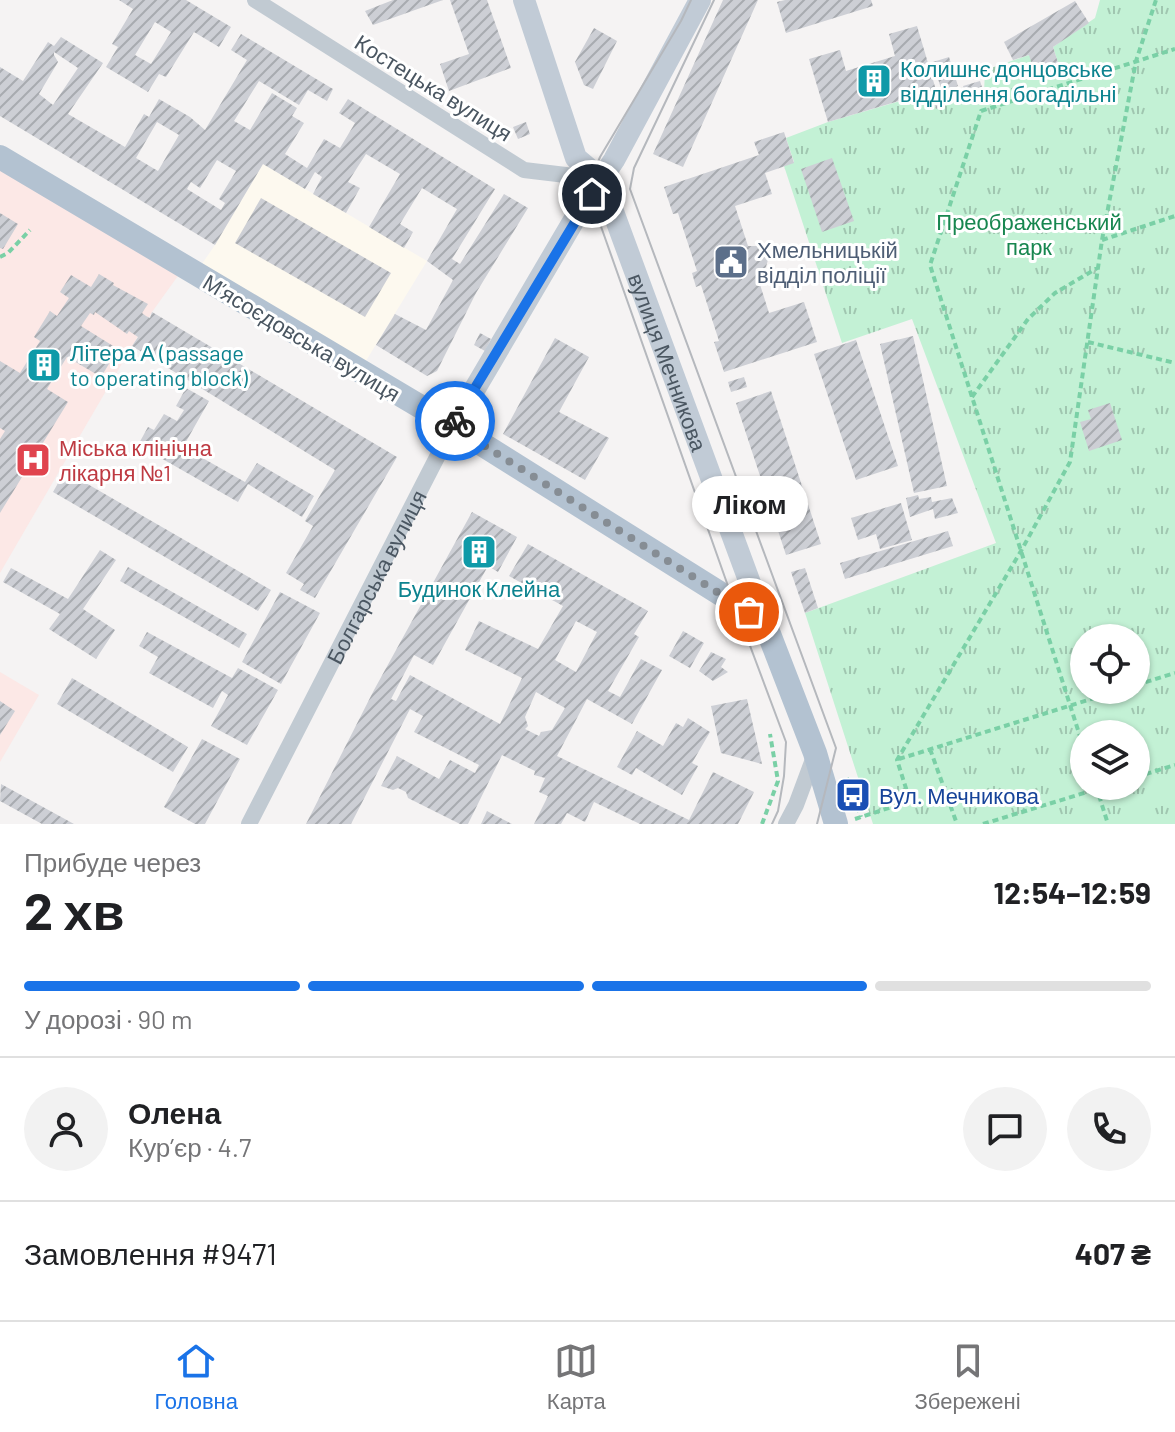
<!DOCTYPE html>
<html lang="uk">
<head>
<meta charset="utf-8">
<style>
  :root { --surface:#fff; --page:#f2f2f2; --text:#202124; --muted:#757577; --line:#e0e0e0; --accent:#1a73e8 }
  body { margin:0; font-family:Barlow,sans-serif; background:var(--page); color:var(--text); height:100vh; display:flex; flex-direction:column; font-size:30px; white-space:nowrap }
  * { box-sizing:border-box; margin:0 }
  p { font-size:26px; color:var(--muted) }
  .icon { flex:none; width:44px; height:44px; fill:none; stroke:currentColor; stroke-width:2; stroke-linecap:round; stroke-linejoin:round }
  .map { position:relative; height:824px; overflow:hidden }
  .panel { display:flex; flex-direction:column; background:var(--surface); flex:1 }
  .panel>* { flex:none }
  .fabs { position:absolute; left:1070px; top:624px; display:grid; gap:16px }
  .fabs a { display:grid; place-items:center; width:80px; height:80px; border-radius:50%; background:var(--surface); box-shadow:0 2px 6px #0004; font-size:40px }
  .pin { position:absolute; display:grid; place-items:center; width:68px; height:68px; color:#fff; margin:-34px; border:4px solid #fff; border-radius:50%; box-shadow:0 2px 8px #0007 }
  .courier { position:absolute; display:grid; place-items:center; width:80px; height:80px; margin:-40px; border:6px solid #1a73e8; border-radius:50%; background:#fff; color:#222; box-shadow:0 2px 10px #0007 }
  .bubble { position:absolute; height:56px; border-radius:28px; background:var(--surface); box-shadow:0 2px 6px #0004; font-size:26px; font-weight:700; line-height:56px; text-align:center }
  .head em { font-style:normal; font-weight:700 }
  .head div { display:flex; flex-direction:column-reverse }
  .head { display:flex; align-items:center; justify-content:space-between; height:136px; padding:0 24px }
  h1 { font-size:52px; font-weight:700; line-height:60px }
  .bar { display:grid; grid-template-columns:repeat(4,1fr); gap:12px 8px; align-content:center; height:96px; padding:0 24px }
  .bar i { height:10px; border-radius:6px; background:var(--line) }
  .bar .current { background:var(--accent) }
  .bar p { grid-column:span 4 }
  .line { display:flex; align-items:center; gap:20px; padding:0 24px; border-top:2px solid var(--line) }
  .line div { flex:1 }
  .round { display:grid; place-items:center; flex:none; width:84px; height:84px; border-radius:42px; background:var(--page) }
  .menu { display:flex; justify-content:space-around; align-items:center; height:112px; border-top:2px solid var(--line); background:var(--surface); font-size:22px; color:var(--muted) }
  .menu a { display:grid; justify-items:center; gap:4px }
  .menu .current { color:var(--accent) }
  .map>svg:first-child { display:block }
</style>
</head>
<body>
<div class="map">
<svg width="1175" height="824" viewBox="0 0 1175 824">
  <defs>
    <pattern id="grass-tufts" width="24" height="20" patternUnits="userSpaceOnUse" patternTransform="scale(2)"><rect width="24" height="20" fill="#c3f1d5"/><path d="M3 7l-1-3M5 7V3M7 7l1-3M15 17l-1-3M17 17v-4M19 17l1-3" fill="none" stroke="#a0c6b0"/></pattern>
    <pattern id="building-hatch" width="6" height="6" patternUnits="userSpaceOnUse" patternTransform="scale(2)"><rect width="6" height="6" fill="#cdcfd5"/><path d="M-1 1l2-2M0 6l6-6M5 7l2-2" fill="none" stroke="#a8abb0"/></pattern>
  </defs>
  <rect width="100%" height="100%" fill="#f5f3f3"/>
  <path fill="#fdf9ef" d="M263,164L427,261L361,369L197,271L215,245Z"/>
  <path fill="#fce8e6" d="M0,162L180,273L152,312L0,573Z
    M0,672L39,695L0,762Z"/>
  <path fill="url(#grass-tufts)" fill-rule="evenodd" d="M1100,0H1175V824H873L805,613L996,543L912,319L842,343L784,166L794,162L786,138L828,122L931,92L936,108L984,93L985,70L1029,55L1061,72L1053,47L1095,18ZM1084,638H1136V690H1084ZM1084,734H1136V786H1084Z"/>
  <path fill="url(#building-hatch)" fill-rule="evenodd" d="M119,0H186L231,27L219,47L194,32L166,77L159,74L148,92L106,67L118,47L112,44L133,9ZM155,22L171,32L151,64L135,55Z
    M393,0H443L373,25L365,11Z
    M450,0H487L511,68L449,91L440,64L469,54Z
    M723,0H758L683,167L653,154Z
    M785,0H871L873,6L786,33L777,2Z
    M1075,1L1089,23L1053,47L1061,72L1037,80L1029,55L1013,60L1004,42Z
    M917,26L936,90L828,122L809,59L840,50L846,71L895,56L889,34Z
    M594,28L617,41L593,89L584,85L575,62Z
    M241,34L333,89L327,101L308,90L299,105L259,81L234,121L250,130L272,93L297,108L292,116L304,123L285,154L307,168L324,139L340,148L355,123L339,113L348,99L495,189L452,259L460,264L504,194L528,208L476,293L437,371L427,376L376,345L395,314L426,330L453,280L427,261L457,209L422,188L400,224L413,232L404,248L369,227L400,174L366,154L348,182L360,188L346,213L313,194L322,177L315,172L305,189L263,164L215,245L0,116V67L23,81L48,42L54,46L61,37L103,63L68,114L125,147L144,114L149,117L159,99L190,117L205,130L247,60L231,50ZM54,52L78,68L53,105L39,94L58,62L54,55ZM157,122L179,135L158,171L136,158ZM217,160L236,171L219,199L225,203L221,210L187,189L191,182L200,188Z
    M949,57L958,86L942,92L933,62Z
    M980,81L984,93L967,99L963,86Z
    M949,94L952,103L936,109L933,100Z
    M526,122L530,134L518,139L513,127Z
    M784,132L794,163L765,173L772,194L735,206L748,246H760L764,248L769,256L766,267L757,275L769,313L804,302L817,342L724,372L714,342L719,341L701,285L696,287L692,273L697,271L678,213L673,214L664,187L759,155L754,142Z
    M832,158L854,221L822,232L801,169Z
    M261,198L391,273L365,317L235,243Z
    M0,213L18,224L3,249L0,248Z
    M99,274L114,283L113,285L148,304L142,313L146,316L150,318L152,312L397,457L315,598L300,590L304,584L286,573L313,526L305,521L335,470L132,346L138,337L129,331L127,334L95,312L94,315L90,313L81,326L118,349L101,377L67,357L47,389L68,402L0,513V439L5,431L0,428V361L20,373L40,341L34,337L50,311L57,316L69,298L60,292L71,275L91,287Z
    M480,333L491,339L485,351L474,345Z
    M913,336L947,486L914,493L880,344Z
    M555,338L589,357L559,412L609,438L585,480L503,434Z
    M856,340L898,466L856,480L814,354Z
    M744,377L747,387L731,392L728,382Z
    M186,388L209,401L183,447L245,482L257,463L314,496L302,517L248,484L238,502L138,445L148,427L154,430L164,414L177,421L184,410L176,406Z
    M771,391L821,544L786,555L736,403Z
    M1110,403L1122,440L1089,451L1080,422L1091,419L1088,410Z
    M65,471L271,590L258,611L53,492Z
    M918,495L919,499L931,497L932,502L952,498L958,513L935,519L933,509L910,517L906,498Z
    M901,503L912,540L880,549L876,534L858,540L851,518Z
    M472,512L517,537L498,572L488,566L433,665L414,655L391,699L396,701L410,675L500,724L522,678L465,650L479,621L538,649L563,606L509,576L528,544L648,611L634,634L639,637L608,691L620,697L641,659L662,670L632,724L587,699L557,756L689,820L713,772L754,792L738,824H640L594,802L585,822L567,813L561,824H534L548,796L539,792L545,778L534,775L535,771L502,755L468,824H460L408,798L406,792L398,788L393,790L381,786L397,756L439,779L450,760L475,773L479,765L414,732L423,716L410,709L351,824H306L374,690ZM576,621L597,632L576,672L555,660ZM536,692L565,708L552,730L541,732L539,736L525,729L528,726L525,717Z
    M948,531L953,546L845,579L840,563Z
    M100,550L116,560L83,609L115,630L96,659L49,629L60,614L3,582L11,568L68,599Z
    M128,567L247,634L239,648L120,581Z
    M805,568L818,608L805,613L791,572Z
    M280,592L320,613L281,684L242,662Z
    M683,631L704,643L690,668L669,656Z
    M147,632L232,678L238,668L278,690L247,745L211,726L228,695L222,691L213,708L149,673L158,657L139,646Z
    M711,652L726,659L721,667L728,672L713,681L699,671Z
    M72,678L188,747L173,772L57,704Z
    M747,699L762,764L721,753L711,706Z
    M0,701L15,711L0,735Z
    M688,718L710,732L692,763L698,766L682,795L636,768L632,775L617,767L637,731L663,746L676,723L683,727Z
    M202,739L240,759L205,824H195L164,807Z
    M1,784L74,824H42L0,801Z
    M487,811L512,824H481Z"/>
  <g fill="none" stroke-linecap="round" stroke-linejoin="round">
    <path stroke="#7ad0a6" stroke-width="4" stroke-dasharray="6 4" stroke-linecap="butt" d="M1102,240L1175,216
      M0,257L8,253L30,230
      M1088,342L1175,363
      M972,397L1028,319L1055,293L1099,267
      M1136,685L1175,673
      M930,749L957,824
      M1084,749L930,265L981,111L1175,49
      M899,759L1120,690
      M1136,777L1175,765
      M847,778L861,817
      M1096,786L1108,824
      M855,819L910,801L897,760L1021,551L1070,462L1102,240L1136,61L1156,0
      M762,824L778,781L770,734
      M983,824L1107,786"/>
    <g stroke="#c1cad2" stroke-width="16">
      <path d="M255,0L524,170L599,179"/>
      <path id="s1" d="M249,824L453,426"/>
      <path d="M786,824L796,805L815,754"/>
    </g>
    <g stroke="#c1cbd6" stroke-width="22">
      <path id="s2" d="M524,0L576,158L601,179L764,621"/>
      <path d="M453,426L574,220L614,160L700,0"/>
    </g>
    <path stroke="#b3c2d1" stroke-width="24" d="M0,157L453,426L764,621L815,753L836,824"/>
    <path stroke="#b5b8bd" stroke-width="2" d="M691,0L681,21L600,157C590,179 591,196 598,218L734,603L786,742L784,776L778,811L772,824
      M714,0L634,168L630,189L836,748L817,824"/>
  </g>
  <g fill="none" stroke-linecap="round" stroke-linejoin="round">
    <path stroke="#868d94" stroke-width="8" stroke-dasharray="0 14.4" d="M455,421L453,426L749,612"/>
    <path stroke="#1a73e8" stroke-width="10" d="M455,421L592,194"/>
  </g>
  <defs>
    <symbol id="building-square" viewBox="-11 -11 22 22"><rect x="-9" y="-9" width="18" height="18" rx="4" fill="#0f9aa8" stroke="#fff"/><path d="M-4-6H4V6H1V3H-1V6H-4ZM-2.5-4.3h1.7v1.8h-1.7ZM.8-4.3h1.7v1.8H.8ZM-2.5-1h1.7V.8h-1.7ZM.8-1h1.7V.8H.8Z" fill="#fff"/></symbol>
    <symbol id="civic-square" viewBox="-11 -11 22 22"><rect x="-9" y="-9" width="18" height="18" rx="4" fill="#5c6f8a" stroke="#fff"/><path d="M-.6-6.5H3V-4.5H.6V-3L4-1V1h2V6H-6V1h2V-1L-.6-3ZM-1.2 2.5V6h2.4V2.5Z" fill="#fff"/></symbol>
    <symbol id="hospital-square" viewBox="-11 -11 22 22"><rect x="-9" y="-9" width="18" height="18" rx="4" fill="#e0444e" stroke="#fff"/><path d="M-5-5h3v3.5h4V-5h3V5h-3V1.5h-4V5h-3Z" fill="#fff"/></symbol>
    <symbol id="bus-square" viewBox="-11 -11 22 22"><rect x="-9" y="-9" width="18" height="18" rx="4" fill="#1a4fb4" stroke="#fff"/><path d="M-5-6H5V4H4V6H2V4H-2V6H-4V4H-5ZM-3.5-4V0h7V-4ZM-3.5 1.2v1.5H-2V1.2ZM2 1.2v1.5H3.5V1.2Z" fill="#fff"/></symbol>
  </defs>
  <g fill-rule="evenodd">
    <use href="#building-square" x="854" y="61" width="40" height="40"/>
    <use href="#civic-square" x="711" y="242" width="40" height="40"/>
    <use href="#building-square" x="24" y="345" width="40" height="40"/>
    <use href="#hospital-square" x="13" y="440" width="40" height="40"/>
    <use href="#building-square" x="459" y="532" width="40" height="40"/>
    <use href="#bus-square" x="833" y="775" width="40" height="40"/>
  </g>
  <g text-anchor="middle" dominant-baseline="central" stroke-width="6" stroke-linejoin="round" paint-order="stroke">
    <g font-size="22" fill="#0d838f" stroke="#fff" text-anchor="start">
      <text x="900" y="68">Колишнє донцовське<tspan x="900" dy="25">відділення богадільні</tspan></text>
      <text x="70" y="352">Літера А (passage<tspan x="70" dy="25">to operating block)</tspan></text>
      <text x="479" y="588" text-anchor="middle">Будинок Клейна</text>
    </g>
    <g font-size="22" fill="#4a5661" stroke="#fff">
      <text transform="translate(434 87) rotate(32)">Костецька вулиця</text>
      <text transform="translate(302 337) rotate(31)">Мʼясоєдовська вулиця</text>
      <text stroke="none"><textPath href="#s2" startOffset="394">вулиця Мечникова</textPath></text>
      <text stroke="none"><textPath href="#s1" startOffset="278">Болгарська вулиця</textPath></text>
    </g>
    <g font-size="22" fill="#17864f" stroke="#fff">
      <text x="1029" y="221">Преображенський<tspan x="1029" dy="25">парк</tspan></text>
    </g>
    <g font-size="22" fill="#4e5e75" stroke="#fff" text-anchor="start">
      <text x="757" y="249">Хмельницькій<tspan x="757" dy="25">відділ поліції</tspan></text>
    </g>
    <g font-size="22" fill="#be3a42" stroke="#fff" text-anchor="start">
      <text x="59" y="447">Міська клінічна<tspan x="59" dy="25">лікарня №1</tspan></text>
    </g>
    <g font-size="22" fill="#164399" stroke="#fff" text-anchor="start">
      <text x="879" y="795">Вул. Мечникова</text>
    </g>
  </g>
</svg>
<div class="fabs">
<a><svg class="icon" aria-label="locate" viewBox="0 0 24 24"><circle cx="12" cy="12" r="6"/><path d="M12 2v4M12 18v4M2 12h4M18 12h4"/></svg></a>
<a><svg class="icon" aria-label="layers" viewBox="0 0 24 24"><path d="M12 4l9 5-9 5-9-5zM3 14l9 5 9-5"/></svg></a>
</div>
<div class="pin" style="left:749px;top:612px;background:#ea580c"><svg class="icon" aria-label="bag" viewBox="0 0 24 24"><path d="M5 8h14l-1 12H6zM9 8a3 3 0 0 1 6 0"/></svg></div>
<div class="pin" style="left:592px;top:194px;background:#1f2937"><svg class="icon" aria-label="home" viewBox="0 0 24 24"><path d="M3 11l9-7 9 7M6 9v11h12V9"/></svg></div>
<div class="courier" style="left:455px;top:421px"><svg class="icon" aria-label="bike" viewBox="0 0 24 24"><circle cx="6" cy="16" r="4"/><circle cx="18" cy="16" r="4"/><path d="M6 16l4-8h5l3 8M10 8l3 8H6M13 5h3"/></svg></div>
<div class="bubble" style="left:692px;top:476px;width:116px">Ліком</div>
</div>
<section class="panel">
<div class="head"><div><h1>2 хв</h1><p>Прибуде через</p></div><em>12:54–12:59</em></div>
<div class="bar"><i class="current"></i><i class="current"></i><i class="current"></i><i></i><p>У дорозі · 90 m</p></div>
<div class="line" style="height:144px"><a class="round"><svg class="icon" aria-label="person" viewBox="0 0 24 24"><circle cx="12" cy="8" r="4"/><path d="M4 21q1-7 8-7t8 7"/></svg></a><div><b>Олена</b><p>Кур’єр · 4.7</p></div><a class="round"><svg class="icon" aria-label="chat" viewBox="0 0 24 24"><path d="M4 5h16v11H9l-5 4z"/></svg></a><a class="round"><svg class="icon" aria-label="phone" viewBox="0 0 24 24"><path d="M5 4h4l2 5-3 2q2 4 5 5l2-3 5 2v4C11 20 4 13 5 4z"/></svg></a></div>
<div class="line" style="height:104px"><div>Замовлення #9471</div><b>407 ₴</b></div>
</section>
<nav class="menu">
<a class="current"><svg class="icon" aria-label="home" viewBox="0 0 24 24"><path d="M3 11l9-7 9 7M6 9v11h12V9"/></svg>Головна</a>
<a><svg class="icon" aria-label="map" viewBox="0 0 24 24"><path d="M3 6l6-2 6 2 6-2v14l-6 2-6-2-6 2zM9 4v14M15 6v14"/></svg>Карта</a>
<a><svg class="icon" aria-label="saved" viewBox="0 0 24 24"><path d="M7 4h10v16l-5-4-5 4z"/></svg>Збережені</a>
</nav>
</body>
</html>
